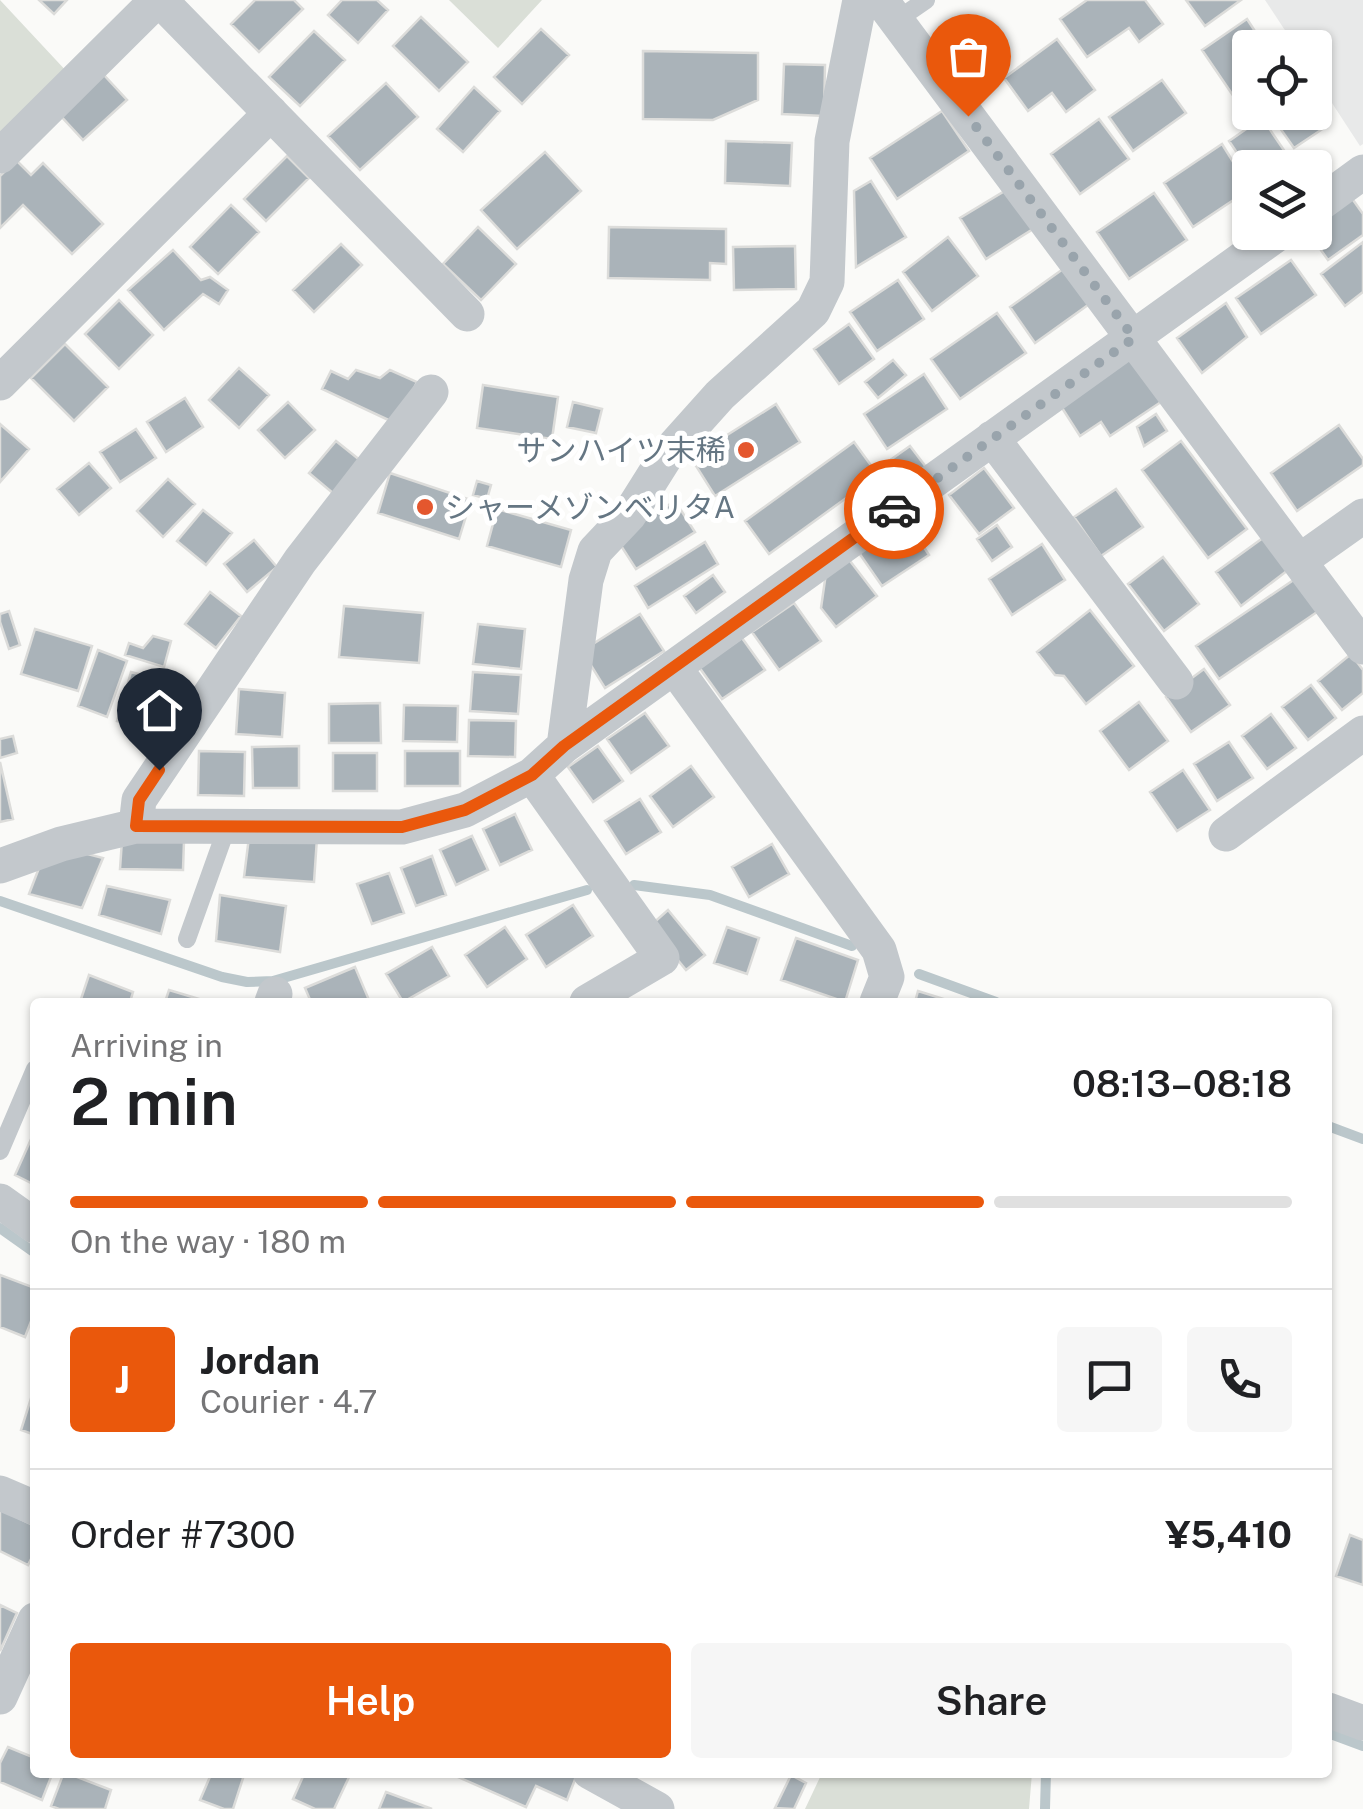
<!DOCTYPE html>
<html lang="en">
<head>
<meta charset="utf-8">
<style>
  :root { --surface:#fff; --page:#f6f6f6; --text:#202124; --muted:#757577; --line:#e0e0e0; --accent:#ea580c }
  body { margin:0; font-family:"Public Sans","Noto Sans JP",sans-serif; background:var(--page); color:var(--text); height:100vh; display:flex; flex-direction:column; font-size:38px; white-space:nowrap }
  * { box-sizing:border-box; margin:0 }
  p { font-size:32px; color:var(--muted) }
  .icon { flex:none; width:55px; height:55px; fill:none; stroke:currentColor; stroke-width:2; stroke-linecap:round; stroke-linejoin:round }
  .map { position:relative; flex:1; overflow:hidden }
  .details { position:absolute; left:30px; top:998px; width:1302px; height:780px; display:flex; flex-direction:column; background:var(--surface); border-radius:10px; box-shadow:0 2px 8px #0004 }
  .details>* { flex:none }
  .fabs { position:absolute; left:1232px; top:30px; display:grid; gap:20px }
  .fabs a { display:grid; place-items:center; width:100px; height:100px; border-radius:10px; background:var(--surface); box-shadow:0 2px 8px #0004; font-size:50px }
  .pin { position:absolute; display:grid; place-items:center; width:85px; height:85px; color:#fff; margin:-102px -42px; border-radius:50% 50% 50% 0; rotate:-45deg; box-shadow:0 0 10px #0007 }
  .pin .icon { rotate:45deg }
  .courier { position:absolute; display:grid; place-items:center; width:100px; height:100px; margin:-50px; border:8px solid #ea580c; border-radius:50%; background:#fff; color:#222; box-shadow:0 2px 12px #0007 }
  .headline em { font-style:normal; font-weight:600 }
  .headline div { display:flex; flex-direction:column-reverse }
  .headline { display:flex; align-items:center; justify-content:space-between; height:170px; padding:0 40px }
  h1 { font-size:65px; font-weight:600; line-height:75px }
  .bar { display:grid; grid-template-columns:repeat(4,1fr); gap:15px 10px; align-content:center; height:120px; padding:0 40px }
  .bar i { height:12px; border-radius:8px; background:var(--line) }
  .bar .active { background:var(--accent) }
  .bar p { grid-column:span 4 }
  .line { display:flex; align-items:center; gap:25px; padding:0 40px; border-top:2px solid var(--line) }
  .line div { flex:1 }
  .round { display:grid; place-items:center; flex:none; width:105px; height:105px; border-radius:10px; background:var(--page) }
  .button { display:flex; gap:20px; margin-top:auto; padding:20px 40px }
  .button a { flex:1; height:115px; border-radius:10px; background:var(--accent); color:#fff; font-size:40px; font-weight:600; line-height:115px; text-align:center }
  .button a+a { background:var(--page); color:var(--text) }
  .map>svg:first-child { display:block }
</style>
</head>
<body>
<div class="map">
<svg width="1363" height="1809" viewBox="0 0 1363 1809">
  <rect width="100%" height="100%" fill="#fafaf8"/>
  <path fill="#e8e9e9" d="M1265,0H1363V144L1360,146L1315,77V48L1296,47Z"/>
  <path fill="#dadfd7" d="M0,0L69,74L0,142Z
    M449,0H542L498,48Z
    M822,1773H1032L1029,1809H805Z"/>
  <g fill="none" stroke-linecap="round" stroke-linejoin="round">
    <path stroke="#bbc7cb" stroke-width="10" d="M634,885L710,895L852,946
      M0,901L222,977L247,982L273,981L587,890
      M919,974L996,1002
      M1328,1126L1363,1139
      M0,1228L35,1253
      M1328,1733L1363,1746
      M1045,1809L1046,1772"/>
  </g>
  <path fill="#aab3b9" stroke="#dcdcda" stroke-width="2.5" d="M39,0H67L54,14Z
    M255,0H294L303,9L259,52L231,24Z
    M342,0H377L388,10L358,43L328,15Z
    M1087,0H1145L1163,24L1139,42L1129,28L1087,57L1060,19Z
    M1186,0H1241L1205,26Z
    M421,17L468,62L439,91L393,46Z
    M1247,19L1266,48H1250V112H1253L1247,116L1202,50Z
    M541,29L569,55L522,104L494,77Z
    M314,31L345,60L300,106L269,77Z
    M1057,39L1095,90L1066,112L1052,93L1028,111L1004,78Z
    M643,51L758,53V100L713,120L643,119Z
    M784,64L825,65L824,116L782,114Z
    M103,74L127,100L83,140L59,114Z
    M1162,80L1186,113L1133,151L1109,117Z
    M386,83L418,117L360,170L328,136Z
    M474,87L500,111L463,152L437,129Z
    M1315,108L1327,126L1294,148L1275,121L1287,112H1315Z
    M942,111L969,151L897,199L870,158Z
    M1262,118L1290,159L1279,168H1250V172L1229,141Z
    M1099,119L1129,159L1080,194L1051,154Z
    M726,141L792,143L790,186L725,183Z
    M1222,144L1250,189L1193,227L1164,183Z
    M545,152L581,191L517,249L481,210Z
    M287,156L309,178L266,221L244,199Z
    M16,160L31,175L43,163L103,224L72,254L23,205L0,228V176Z
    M871,181L906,237L856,267L854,191Z
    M1008,189L1033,229L986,259L960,218Z
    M1154,193L1187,240L1129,279L1097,232Z
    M1351,197L1363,214V235L1328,260L1308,232H1315V222Z
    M231,205L259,232L218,274L190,247Z
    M478,227L516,264L481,300L443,264Z
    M609,227L726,229V264L710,263V280L608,278Z
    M948,237L978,276L932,311L903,272Z
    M1363,242V292L1345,306L1321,274Z
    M341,244L362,265L314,312L293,290Z
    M795,246L796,289L734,290L733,247Z
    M173,250L201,280L210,277L228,290L219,304L203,294L164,330L128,290Z
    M1291,260L1316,295L1261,334L1236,298Z
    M1070,264L1095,300L1035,343L1010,307Z
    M898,280L924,319L877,351L850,312Z
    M119,300L153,335L119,369L85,334Z
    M1226,303L1247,337L1202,373L1177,338Z
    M997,313L1026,353L960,399L931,359Z
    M849,324L874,359L839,384L814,349Z
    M65,344L108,387L74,421L31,378Z
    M1131,351L1164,400L1110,436L1101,422L1080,436L1057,400Z
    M893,360L906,375L878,398L865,382Z
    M239,368L269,395L239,428L209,400Z
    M356,370L380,378L390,370L417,382L397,424L322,389L331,371L348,379Z
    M924,374L947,409L887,449L864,414Z
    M483,385L558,397L552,439L477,428Z
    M185,398L203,427L166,452L147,422Z
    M288,402L315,430L285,458L258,430Z
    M573,402L602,409L596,433L567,427Z
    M776,404L800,442L715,496L691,458Z
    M1156,414L1167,431L1144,446L1137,427Z
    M0,424L29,449L0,482Z
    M1339,425L1363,459V465L1297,511L1271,473Z
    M136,429L156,458L120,482L100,452Z
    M336,441L361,461L334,494L309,473Z
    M1181,441L1247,529L1208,558L1142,470Z
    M854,442L878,475L769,554L745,521Z
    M910,446L926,467L902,485L886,463Z
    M89,463L111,488L79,515L57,489Z
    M984,468L1014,508L979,534L949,495Z
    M390,473L471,500L459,539L378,513Z
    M168,479L195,504L163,537L137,511Z
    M477,481L491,485L487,499L473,495Z
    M1116,489L1143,527L1101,556L1074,517Z
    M675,501L695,532L636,569L616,538Z
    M497,509L571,530L561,567L487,546Z
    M203,510L232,533L206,565L177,541Z
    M905,518L929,555L882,586L857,550Z
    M997,525L1012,547L992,561L977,539Z
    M1267,535L1292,567L1241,606L1216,572Z
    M254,540L277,567L247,592L224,564Z
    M705,542L718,564L648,608L635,586Z
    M1042,544L1065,580L1012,615L989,579Z
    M847,557L877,596L836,627L821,608L826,573Z
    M1163,557L1199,604L1164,631L1128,584Z
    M713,575L725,592L696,613L684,596Z
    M1298,577L1320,610L1219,679L1196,646Z
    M210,592L241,616L216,648L185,624Z
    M794,603L821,641L779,670L752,632Z
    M344,606L423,613L419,663L339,657Z
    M1090,610L1134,666L1086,704L1064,676L1055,675L1037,652Z
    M9,611L20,645L9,649L0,622V614Z
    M640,614L664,651L605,688L582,651Z
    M478,624L525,629L521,669L473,664Z
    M35,629L92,646L78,691L21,674Z
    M153,636L171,641L164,667L125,655L129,643L143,648Z
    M742,638L765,670L722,699L699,667Z
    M98,650L127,661L107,717L78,706Z
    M1351,654L1363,670V693L1342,710L1318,681Z
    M1204,669L1230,705L1191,732L1166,697Z
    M131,672L161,680L148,729L117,721Z
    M473,672L521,675L518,714L470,711Z
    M1311,685L1336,718L1308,740L1282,707Z
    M239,689L285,693L282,737L236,734Z
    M1139,702L1168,741L1129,770L1100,731Z
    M380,703L381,743H329V704Z
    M404,705L458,706L457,742L403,741Z
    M645,713L669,746L631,773L607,739Z
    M1271,714L1296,748L1267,769L1242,736Z
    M469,720L516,721L515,757L468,756Z
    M13,736L17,753L0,758V739Z
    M1229,742L1253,778L1217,801L1194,764Z
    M299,746V788H253L252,747Z
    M598,746L623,781L593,802L568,767Z
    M199,751L245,752L244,796L198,795Z
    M405,751H460V786H405Z
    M333,753H377V791H333Z
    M0,762L13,819L0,822Z
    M691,766L714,797L673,827L650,796Z
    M1183,770L1210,810L1177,831L1150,792Z
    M640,799L661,832L626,854L605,821Z
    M515,814L532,850L500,865L483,829Z
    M472,836L488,870L456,885L440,850Z
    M249,837L317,838L314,882L244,877Z
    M122,840L184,841L183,870L120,869Z
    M772,844L789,874L749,897L732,867Z
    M76,851L103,858L82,908L29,894L39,868Z
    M432,856L446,895L416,906L401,868Z
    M389,873L404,913L372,924L357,884Z
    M107,886L170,900L161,934L99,915Z
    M220,895L286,906L280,952L216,941Z
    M573,905L593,936L546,967L526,935Z
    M668,910L705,955L686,970L650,926Z
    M505,927L527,959L487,987L465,955Z
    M727,927L759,938L747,974L714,963Z
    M796,938L858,960L845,1002L781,980Z
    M432,947L449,976L403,1002L386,974Z
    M355,967L369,1000L311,1002L305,988Z
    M89,975L133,992L130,1002H80Z
    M169,990L209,1002H165Z
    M918,991L953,1002H915Z
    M32,1137L35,1138V1185L15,1175Z
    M0,1275L35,1288V1311L25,1337L0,1327Z
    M33,1392L35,1393V1435L21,1430Z
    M0,1509L35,1526V1551L28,1565L0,1551Z
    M1350,1535L1363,1540V1585L1336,1576Z
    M0,1605L17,1613L0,1651Z
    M8,1747L35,1758V1772H53L42,1800L0,1782V1763Z
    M64,1772L111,1790L105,1809H59L51,1806Z
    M212,1772H245L233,1809H224L200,1800Z
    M305,1772L350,1775L334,1809H315L293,1799Z
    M565,1772L576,1777L567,1800L536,1786L526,1807L449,1773Z
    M791,1775L806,1783L794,1809L775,1808Z
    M386,1792L432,1809H379Z"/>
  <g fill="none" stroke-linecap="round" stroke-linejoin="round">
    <path stroke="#c3c8cc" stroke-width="18" d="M897,20L926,0
      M187,939L227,827
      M0,1151L35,1069"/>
    <path stroke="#c3c8cc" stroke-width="35" d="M160,0L467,314
      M881,0L1363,647
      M0,156L157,0
      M1315,207L1363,172
      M0,383L271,113
      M992,438L1176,682
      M1301,560L1363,516
      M674,667L879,950L887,977L877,1002
      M564,746L1280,232
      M532,775L662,958L587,1002
      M136,826L139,800L300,561L431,392
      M1226,834L1363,733
      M0,866L61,844L136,826L402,827L465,810L532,775L564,746L586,580L595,551L629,515L668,453L720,395L813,311L827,282L832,141L860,0
      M272,1002L275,994
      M0,1201L35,1226
      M0,1493L35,1508
      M0,1697L35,1620
      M1328,1710L1363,1723
      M590,1772L657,1809"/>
  </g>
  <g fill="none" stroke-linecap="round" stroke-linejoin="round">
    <path stroke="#99a4ac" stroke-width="10" stroke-dasharray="0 18" d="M894,509L1134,338L968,116"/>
    <path stroke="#ea580c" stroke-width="12" d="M159,770L139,800L136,826L402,827L465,810L532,775L564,746L894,509"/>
  </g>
  <g fill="#e4572e" stroke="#fff" stroke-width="4">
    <circle cx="746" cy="450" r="10"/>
    <circle cx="425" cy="507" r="10"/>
  </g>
  <g text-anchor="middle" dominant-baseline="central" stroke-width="10" stroke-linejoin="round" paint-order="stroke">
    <g font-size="30" fill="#657683" stroke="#fff" text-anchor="end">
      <text x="726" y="450">サンハイツ末稀</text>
      <text x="445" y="507" text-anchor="start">シャーメゾンベリタA</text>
    </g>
  </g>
</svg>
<div class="fabs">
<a><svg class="icon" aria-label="locate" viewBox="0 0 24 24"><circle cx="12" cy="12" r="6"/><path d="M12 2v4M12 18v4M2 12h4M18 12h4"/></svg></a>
<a><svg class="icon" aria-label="layers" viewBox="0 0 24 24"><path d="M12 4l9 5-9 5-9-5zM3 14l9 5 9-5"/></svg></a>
</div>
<div class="pin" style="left:968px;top:116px;background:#ea580c"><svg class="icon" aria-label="bag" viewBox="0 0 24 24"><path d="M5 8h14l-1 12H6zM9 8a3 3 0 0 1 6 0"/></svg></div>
<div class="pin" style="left:159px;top:770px;background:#1f2937"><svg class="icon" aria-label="home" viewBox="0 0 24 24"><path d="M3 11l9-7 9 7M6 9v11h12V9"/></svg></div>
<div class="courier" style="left:894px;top:509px"><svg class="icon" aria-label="car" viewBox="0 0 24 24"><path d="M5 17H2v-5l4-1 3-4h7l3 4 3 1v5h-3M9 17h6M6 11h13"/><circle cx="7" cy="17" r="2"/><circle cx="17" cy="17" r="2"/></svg></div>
<section class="details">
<div class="headline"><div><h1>2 min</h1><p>Arriving in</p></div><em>08:13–08:18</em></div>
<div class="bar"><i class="active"></i><i class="active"></i><i class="active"></i><i></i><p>On the way · 180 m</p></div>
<div class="line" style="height:180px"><b class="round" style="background:var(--accent);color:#fff">J</b><div><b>Jordan</b><p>Courier · 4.7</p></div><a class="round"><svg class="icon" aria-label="chat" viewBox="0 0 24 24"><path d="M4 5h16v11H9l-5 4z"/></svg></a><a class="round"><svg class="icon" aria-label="phone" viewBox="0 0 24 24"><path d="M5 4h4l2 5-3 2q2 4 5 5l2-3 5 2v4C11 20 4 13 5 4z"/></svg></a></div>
<div class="line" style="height:130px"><div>Order #7300</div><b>¥5,410</b></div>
<div class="button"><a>Help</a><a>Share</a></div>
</section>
</div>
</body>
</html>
